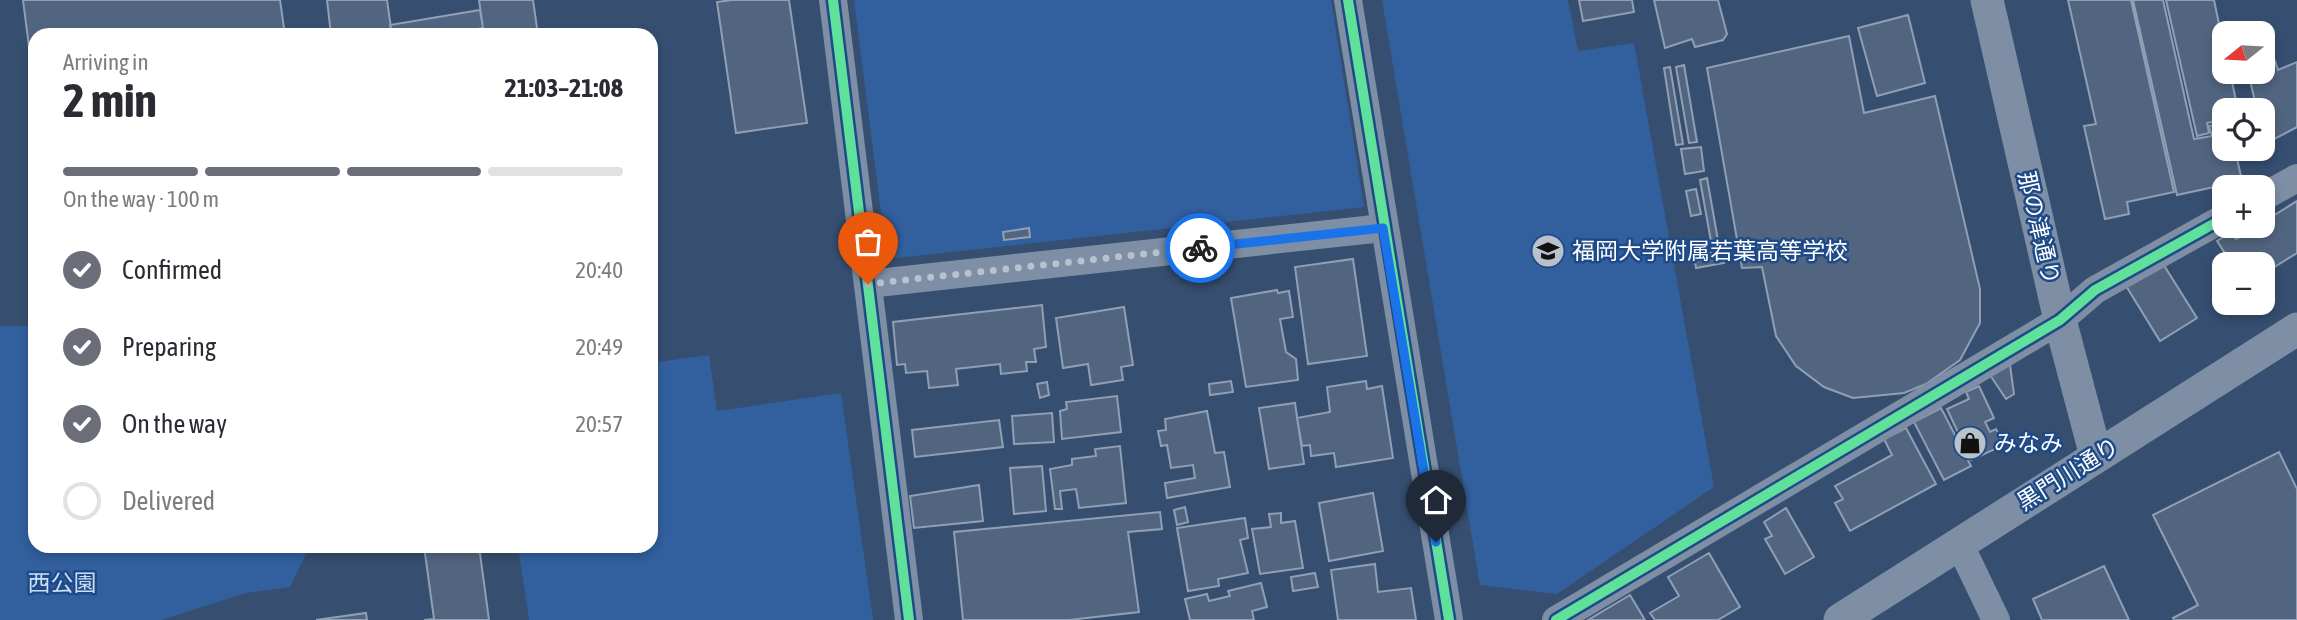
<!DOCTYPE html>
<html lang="en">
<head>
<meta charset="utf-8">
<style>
  :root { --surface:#fff; --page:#f2f2f3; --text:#2b2b33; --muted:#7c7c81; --line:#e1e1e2; --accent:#6b6e78 }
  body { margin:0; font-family:"Asap Condensed","Noto Sans JP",sans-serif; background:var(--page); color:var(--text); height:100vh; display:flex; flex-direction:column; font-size:26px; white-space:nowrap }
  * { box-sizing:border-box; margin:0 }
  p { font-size:23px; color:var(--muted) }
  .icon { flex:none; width:38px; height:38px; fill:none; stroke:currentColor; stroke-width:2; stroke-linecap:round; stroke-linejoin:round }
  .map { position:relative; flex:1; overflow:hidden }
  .panel { position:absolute; left:28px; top:28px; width:630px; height:525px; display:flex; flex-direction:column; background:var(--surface); border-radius:21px; box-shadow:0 4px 10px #0003 }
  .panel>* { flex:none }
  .needle { width:46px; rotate:252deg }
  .controls { position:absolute; left:2212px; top:21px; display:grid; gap:14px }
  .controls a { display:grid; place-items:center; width:63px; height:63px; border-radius:14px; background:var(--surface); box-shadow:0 4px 10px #0003; font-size:35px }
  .pin { position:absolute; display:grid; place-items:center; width:60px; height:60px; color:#fff; margin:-72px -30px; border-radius:50% 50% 50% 0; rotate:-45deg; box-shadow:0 0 7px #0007 }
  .pin .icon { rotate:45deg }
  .courier { position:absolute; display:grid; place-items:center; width:70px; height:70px; margin:-35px; border:5px solid #1a73e8; border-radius:50%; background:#fff; color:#222; box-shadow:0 2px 9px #0007 }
  .summary em { font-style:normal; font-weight:700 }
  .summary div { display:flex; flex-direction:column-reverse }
  .summary { display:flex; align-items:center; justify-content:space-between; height:119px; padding:0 35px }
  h1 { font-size:46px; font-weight:700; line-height:52px }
  .bar { display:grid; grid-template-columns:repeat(4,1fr); gap:10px 7px; align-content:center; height:84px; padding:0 35px }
  .bar i { height:9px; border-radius:5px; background:var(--line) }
  .bar .on { background:var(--accent) }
  .bar p { grid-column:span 4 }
  ol { padding:0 35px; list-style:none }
  li { display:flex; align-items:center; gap:21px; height:77px }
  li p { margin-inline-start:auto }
  li .icon { padding:7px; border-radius:50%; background:var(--accent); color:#fff; stroke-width:4 }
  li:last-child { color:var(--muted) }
  li i { width:38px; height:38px; border:4px solid var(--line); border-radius:50% }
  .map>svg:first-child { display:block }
</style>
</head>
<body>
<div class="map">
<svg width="2297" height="620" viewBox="0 0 2297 620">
  <rect width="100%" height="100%" fill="#364e70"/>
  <path fill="#32609e" d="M854,0H1331L1364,207L887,259Z
    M1382,0H1568L1578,51L1634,43L1714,487L1557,594L1480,585Z
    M0,326H35V546H310L290,587L246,593L161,620H0Z
    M709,355L717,411L841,393L873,620H529L518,546H651V363Z"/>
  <path fill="#526580" stroke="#909fb3" stroke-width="2" d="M23,0H280L285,35H35L34,86Z
    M327,0H387L392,35H331Z
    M479,0H533L538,35H484Z
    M732,0H789L807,123L736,133L717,2Z
    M1579,0H1632L1634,12L1583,21Z
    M1654,0H1718L1727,34L1723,40L1695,47L1692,39L1665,48Z
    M2068,0H2131L2174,192L2127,202L2129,214L2105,219L2084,126L2096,124Z
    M2133,0H2163L2194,139L2212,136L2209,126L2224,123V149H2235L2242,181L2177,195Z
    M2166,0H2214L2224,48V72H2230L2238,110H2224V119L2207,123L2209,133L2197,136Z
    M480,10L483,28L442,35H392L390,25Z
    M1908,15L1925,83L1877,96L1858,28Z
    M1849,36L1864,113L1935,96L1980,289V323L1960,360L1926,384L1904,393L1853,398L1824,387L1796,366L1776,336L1762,267L1742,268L1707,68Z
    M2275,61L2278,70L2297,62V127L2265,144L2263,110H2257L2248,72H2263V66Z
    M1684,65L1697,142L1689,143L1676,67Z
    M1670,67L1683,144L1676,145L1664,68Z
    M1701,147L1704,171L1685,174L1681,149Z
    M1707,178L1719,246L1712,247L1700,180Z
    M1696,189L1701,214L1691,216L1686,191Z
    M2297,201V253L2263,274V264H2232L2217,241L2231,232L2236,239L2263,226V222Z
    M1029,228L1030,237L1004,240L1003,232Z
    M1722,251L1724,263L1696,268L1694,256Z
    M1353,259L1367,356L1308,364L1295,267Z
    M2160,259L2197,318L2160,341L2123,281Z
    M1277,290L1278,293L1289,291L1293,317L1280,319L1286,352L1296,359L1298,380L1246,387L1231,298Z
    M1042,305L1046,347L1034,349L1036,362H1026L1027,371L1001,374L1000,364L956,369L958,385L929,388L927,371L906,373L905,364L897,365L893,322Z
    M1124,307L1133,365L1121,367L1123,380L1091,385L1088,364L1063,368L1056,318Z
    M2010,365L2014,394L2006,399L1990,375Z
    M1231,381L1233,392L1210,395L1209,384Z
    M1366,381L1367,389L1382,386L1393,458L1336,467L1334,453L1311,456L1310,445L1302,446L1297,418L1330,412L1327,387Z
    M1047,382L1049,395L1040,398L1037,384Z
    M1979,386L1994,418L1985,422L1990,432L1996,429L2004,445L1971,460L1947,409L1969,399L1966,392Z
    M1117,396L1121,432L1062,439L1060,411L1067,409L1066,402Z
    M1295,403L1304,464L1269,469L1259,408Z
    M1941,408L1971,466L1944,480L1914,422Z
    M1207,411L1215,453L1224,452L1230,487L1167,498L1165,483L1195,478L1193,465L1171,468L1167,445L1161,446L1158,431L1166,430L1165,419Z
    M1052,413L1054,442L1014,444L1012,416Z
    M999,420L1003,447L915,457L912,430Z
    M1906,428L1936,484L1850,531L1835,503L1843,499L1835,486L1892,455L1884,439Z
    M1120,446L1126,503L1079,508L1076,489L1060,491L1062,509H1055L1050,469L1072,465V459L1096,456L1095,449Z
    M2279,452L2297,489V620H2174L2173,618L2198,605L2153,515Z
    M1042,466L1046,511L1014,514L1010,468Z
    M979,485L983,521L914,528L910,496Z
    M1373,493L1383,551L1329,561L1319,503Z
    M1185,507L1188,522L1177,525L1174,510Z
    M1786,508L1814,557L1785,574L1765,539L1772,536L1764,522Z
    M1160,512L1162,529L1128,532L1139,612L1069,620H963L954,532Z
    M1281,513V523L1295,521L1303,568L1260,574L1252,529L1271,527L1269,514Z
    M1245,518L1248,538L1240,540L1248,573L1218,579L1219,586L1188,591L1177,528Z
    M424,546H479L489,620H424L434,619Z
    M1709,553L1740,607L1718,620H1655L1650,613L1679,596L1668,577Z
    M1375,564L1378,592L1411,588L1416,620H1338L1331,570Z
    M2104,566L2129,620H2042L2033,599Z
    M1315,573L1318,587L1293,591L1291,577Z
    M1261,583L1267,607L1252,611L1254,620H1190L1185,599L1207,594L1209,601L1230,596L1228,591Z
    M1630,595L1645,620H1588Z
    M366,613L367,620H316Z"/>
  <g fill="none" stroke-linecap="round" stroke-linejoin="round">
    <path stroke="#7d8ea5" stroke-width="28" d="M833,0L909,620
      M1348,0L1449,620
      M2263,197L2297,178
      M868,284L1383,228
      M1959,543L1996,620
      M1556,620L2060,320L2095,290L2224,218"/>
    <path stroke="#7d8ea5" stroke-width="33" d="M1987,0L2060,320L2096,456
      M1840,620L2297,329"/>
    <defs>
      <path id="cycleway" d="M833,0L909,620
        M1348,0L1449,620
        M1556,620L2060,320L2095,290L2224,218"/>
    </defs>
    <use href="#cycleway" stroke="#1e4a88" stroke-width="15"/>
    <use href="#cycleway" stroke="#60e19b" stroke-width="10"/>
  </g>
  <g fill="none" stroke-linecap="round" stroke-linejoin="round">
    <path stroke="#b9c1cd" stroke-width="7" stroke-dasharray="0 12.6" d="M868,284L1200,248"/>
    <path stroke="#1a73e8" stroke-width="9" d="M1200,248L1383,228L1436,542"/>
  </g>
  <defs>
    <symbol id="school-disc" viewBox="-11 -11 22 22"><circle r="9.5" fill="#b9c1cd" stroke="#1e4a88"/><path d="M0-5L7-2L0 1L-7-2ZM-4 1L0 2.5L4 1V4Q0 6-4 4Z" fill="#111"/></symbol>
    <symbol id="shop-disc" viewBox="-11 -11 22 22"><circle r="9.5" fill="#b9c1cd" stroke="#1e4a88"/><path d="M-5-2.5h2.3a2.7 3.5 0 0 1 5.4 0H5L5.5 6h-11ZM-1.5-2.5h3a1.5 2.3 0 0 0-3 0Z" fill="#111"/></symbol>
  </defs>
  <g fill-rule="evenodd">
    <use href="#school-disc" x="1529" y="232" width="38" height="38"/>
    <use href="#shop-disc" x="1951" y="424" width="38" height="38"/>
  </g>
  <g text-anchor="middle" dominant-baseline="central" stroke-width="5" stroke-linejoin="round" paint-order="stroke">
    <g font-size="23" fill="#fff" stroke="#1e4a88">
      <text transform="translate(2039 228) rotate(77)">那の津通り</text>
      <text transform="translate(2068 474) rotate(-32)">黒門川通り</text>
    </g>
    <g font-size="23" fill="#fff" stroke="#1e4a88" text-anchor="start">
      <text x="1572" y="251">福岡大学附属若葉高等学校</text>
      <text x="1994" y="443">みなみ</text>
    </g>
    <g font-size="23" fill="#ccdff8" stroke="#1e4a88">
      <text x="62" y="583">西公園</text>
    </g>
  </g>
</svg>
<div class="controls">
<a><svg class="needle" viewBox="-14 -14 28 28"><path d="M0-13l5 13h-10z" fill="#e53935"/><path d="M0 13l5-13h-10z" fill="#7c7c81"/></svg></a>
<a><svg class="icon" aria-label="locate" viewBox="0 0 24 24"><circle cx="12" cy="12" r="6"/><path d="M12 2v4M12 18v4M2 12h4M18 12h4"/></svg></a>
<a>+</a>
<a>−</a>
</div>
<div class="pin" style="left:868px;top:284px;background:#ea580c"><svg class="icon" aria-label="bag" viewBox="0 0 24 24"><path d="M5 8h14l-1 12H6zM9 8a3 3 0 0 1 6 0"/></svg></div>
<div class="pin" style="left:1436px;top:542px;background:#1f2937"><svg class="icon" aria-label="home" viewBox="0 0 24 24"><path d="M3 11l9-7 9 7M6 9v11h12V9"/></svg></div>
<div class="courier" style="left:1200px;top:248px"><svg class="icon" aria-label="bike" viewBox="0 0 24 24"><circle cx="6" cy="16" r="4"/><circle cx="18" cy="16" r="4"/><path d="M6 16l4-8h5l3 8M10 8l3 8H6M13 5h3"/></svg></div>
<section class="panel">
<div class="summary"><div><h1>2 min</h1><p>Arriving in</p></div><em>21:03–21:08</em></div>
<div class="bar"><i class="on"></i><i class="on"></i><i class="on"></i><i></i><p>On the way · 100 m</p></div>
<ol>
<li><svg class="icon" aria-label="check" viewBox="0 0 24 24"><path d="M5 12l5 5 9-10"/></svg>Confirmed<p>20:40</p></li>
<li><svg class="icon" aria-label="check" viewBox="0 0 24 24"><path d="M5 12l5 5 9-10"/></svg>Preparing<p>20:49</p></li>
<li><svg class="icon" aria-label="check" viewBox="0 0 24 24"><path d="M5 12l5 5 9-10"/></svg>On the way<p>20:57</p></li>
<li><i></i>Delivered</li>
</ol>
</section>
</div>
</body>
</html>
